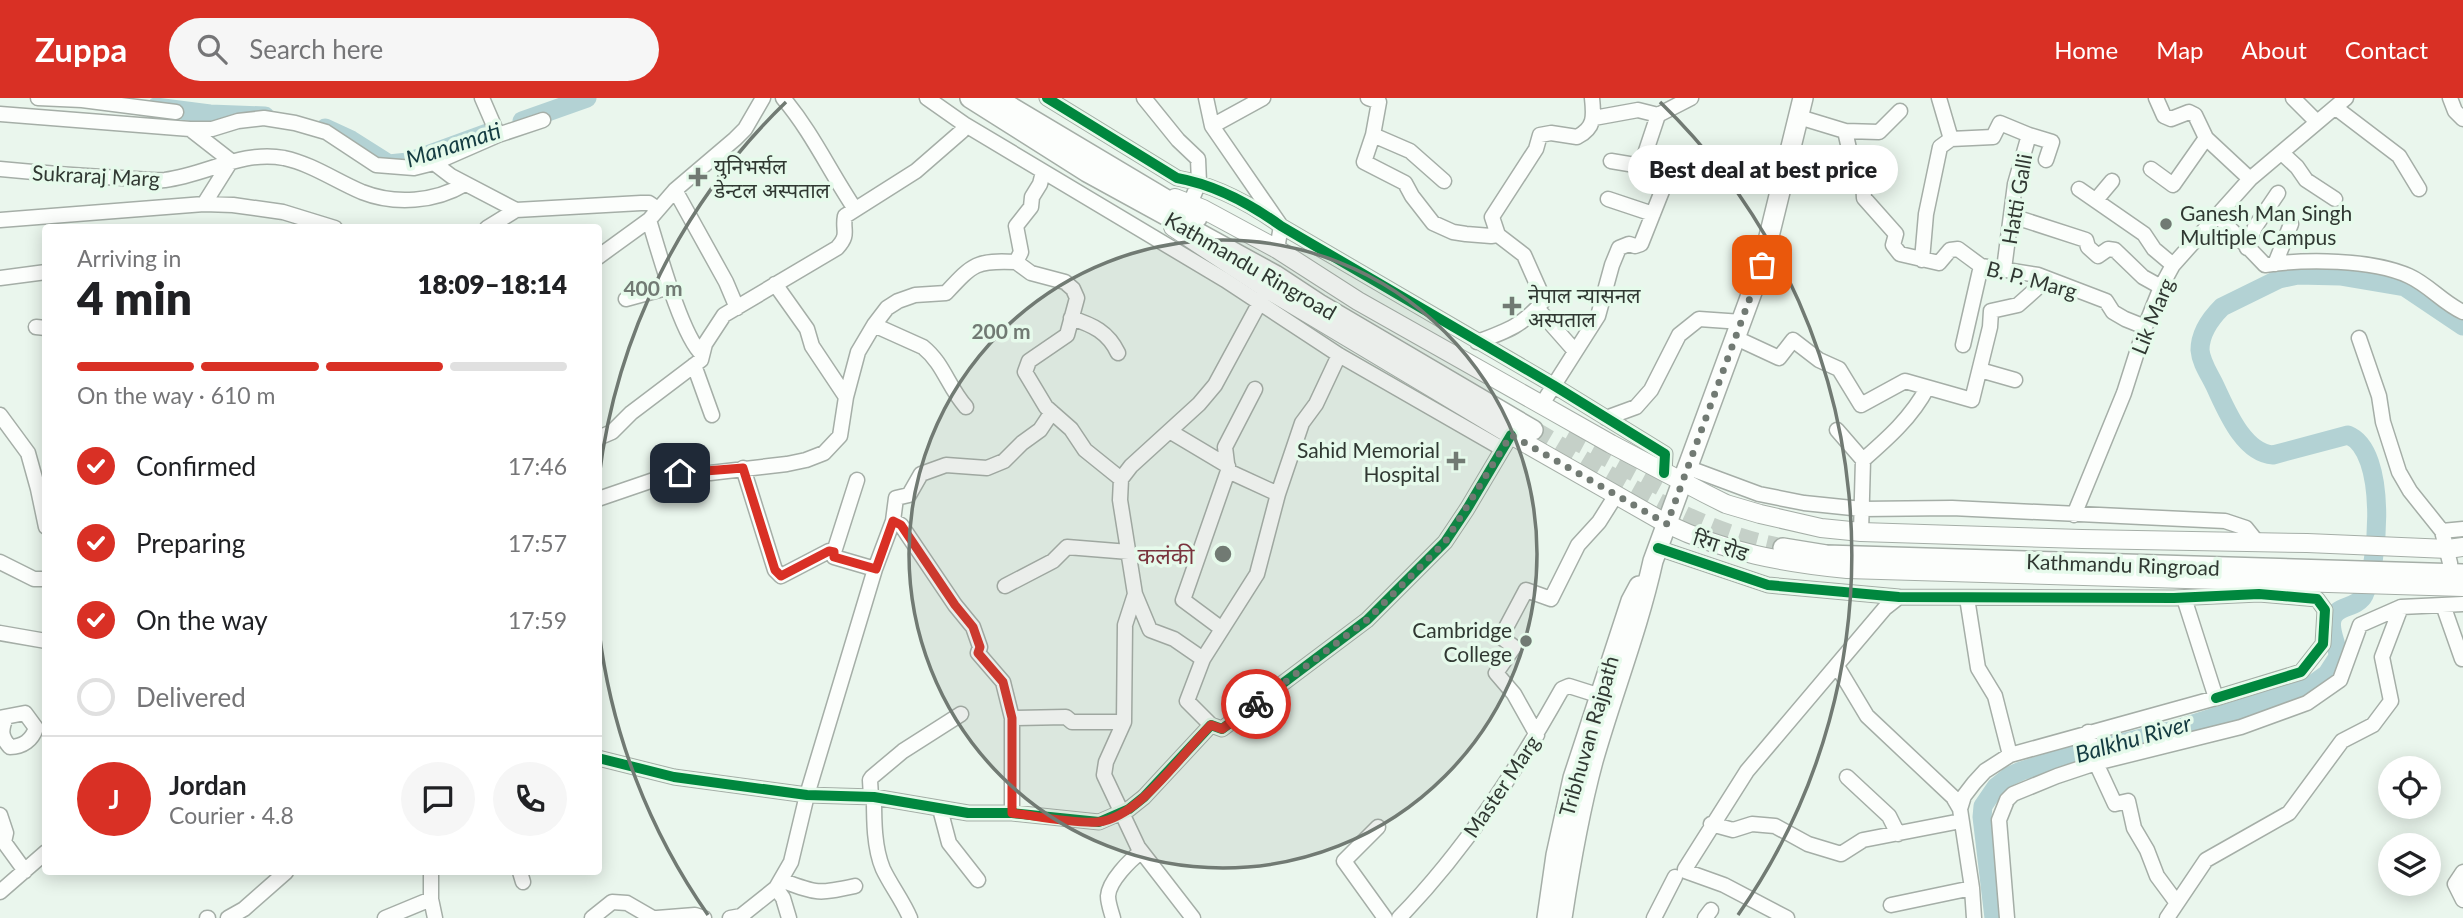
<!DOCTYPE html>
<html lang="en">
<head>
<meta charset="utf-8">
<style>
  :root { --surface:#fff; --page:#f6f6f6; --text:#202124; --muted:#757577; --line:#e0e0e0; --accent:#d93025 }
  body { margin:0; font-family:Lato,"Noto Sans Devanagari",sans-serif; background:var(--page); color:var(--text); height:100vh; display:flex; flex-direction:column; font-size:26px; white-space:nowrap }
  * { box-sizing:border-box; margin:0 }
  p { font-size:23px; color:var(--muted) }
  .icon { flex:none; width:38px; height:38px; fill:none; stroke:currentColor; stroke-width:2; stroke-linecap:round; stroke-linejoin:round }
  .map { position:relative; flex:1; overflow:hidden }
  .details { position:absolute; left:42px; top:126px; width:560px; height:651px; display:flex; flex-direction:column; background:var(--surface); border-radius:7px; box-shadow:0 4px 18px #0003 }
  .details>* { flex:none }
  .tools { position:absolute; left:2378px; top:658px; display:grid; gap:14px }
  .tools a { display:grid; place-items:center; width:63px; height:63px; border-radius:50%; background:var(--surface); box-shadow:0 4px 18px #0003; font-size:35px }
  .pin { position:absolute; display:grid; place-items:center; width:60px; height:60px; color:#fff; margin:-30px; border-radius:14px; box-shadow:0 4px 10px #0006 }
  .courier { position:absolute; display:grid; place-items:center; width:70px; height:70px; margin:-35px; border:5px solid #d93025; border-radius:50%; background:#fff; color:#222; box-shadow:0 2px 9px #0007 }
  .bubble { position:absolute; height:49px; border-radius:24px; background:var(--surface); box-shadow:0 4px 18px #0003; font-size:23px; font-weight:800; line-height:49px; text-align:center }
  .overview em { font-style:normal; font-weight:800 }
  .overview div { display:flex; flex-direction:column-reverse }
  .overview { display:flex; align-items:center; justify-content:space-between; height:119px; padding:0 35px }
  h1 { font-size:46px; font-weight:800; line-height:52px }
  .bar { display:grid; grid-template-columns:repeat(4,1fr); gap:10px 7px; align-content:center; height:84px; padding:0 35px }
  .bar i { height:9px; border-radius:5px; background:var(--line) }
  .bar .selected { background:var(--accent) }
  .bar p { grid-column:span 4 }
  .line { display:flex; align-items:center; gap:18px; padding:0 35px; border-top:2px solid var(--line) }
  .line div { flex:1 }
  .round { display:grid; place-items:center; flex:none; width:74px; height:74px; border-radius:37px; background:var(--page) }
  ol { padding:0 35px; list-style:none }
  li { display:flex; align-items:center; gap:21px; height:77px }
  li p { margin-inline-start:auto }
  li .icon { padding:7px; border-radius:50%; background:var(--accent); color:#fff; stroke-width:4 }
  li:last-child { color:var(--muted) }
  li i { width:38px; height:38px; border:4px solid var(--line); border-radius:50% }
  header { display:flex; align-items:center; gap:42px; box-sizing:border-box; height:98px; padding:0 35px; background:var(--accent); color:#fff }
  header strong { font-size:33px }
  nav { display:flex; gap:38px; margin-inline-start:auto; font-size:24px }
  .search { width:490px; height:63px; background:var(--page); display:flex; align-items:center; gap:18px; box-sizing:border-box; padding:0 24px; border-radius:38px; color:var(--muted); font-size:26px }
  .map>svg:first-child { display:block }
</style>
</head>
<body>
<header>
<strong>Zuppa</strong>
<div class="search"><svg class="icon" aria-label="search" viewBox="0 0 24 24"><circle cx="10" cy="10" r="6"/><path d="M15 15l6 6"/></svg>Search here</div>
<nav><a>Home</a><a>Map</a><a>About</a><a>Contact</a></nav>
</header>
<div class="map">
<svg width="2463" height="820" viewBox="0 0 2463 820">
  <rect width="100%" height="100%" fill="#eaf6ed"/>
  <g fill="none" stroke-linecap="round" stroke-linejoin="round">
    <path stroke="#b3d2d4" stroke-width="19" d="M156,9L210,16L265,18
      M522,23L587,0
      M325,30L351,42L389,66L408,64L493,33
      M1994,820L1982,719L1983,708L1996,689L2010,678L2021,673L2069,658L2174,632L2309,589L2327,576L2338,559C2338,547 2329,533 2332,522C2335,507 2357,511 2364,497C2379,465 2388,353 2348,337L2273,357C2243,355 2226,311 2215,288C2210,277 2201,265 2200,252C2200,236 2211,220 2222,209L2279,181L2298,177L2340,178L2405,189L2463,228"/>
    <path stroke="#c5d0c8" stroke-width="19" stroke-dasharray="19 10" stroke-linecap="butt" d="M1533,332C1610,377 1694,434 1783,450
      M1567,338L1692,405"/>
    <defs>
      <path id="minor" d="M38,0L82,2L176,14
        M482,0L498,37
        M783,0C812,34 830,74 855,111
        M927,0L964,26L1225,182L1339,257L1501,350
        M1047,0L1177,80C1216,87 1249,105 1281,128L1553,287L1665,356L1664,375
        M1144,0L1178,42L1198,61L1199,84L1190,106
        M1206,0L1212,28L1281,128L1277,151
        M1368,0L1379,4L1373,37L1364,64L1405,85L1412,98L1433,125L1453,134L1466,136L1491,138L1498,137
        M1939,0L1951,41L1993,39L2000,25L2029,37L2015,86L2004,171
        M2156,0L2164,18L2171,21L2189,14L2195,17L2206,40L2250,81
        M2293,0L2317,24
        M2450,0L2455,13L2463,21
        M2336,10L2399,58L2419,91
        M0,16L190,31L231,63L204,106
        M1799,19L1845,33L1850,55L1863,82L1864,100L1896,136L1893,147L1900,156L1939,165L1950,152L1958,151L1981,168L2038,177L2106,203L2113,214L2125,221L2145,229
        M1594,20L1638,12L1658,17L1691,0
        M1212,28L1263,0
        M190,31H212L238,23L264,20L295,25L326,34L376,67L414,70L434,65L498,37L543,22
        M1845,33L1879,34L1900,13
        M1373,37L1410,53L1444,83
        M2029,37L2052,44L2046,62
        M2283,56L2297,69L2306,82L2335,101
        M1611,63L1641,68
        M434,65L451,78L516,112L641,105H649L658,111
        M0,71C41,75 81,78 122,80C136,81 151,83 165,82C206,77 242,52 284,60C312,66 336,83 362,94C395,107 435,104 465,86
        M2151,71L2173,87L2206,40
        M2079,91L2144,136L2154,151L2173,167
        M675,92L726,184L737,210
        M1608,101L1653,116
        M2096,102L2112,83
        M2217,117L2265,167C2305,161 2371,161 2409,178C2429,187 2443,205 2463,214
        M2012,118L2086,142L2088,149L2098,158L2108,151L2115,152L2143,179L2161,189
        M0,122L204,106L233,107L283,114L335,130
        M649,122C658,151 682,239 702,256
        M487,130L516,112
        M2247,150L2255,129L2278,95
        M598,159L649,122L675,92L735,41L745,31L763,0
        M1922,162L1926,116L1940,49L1951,41
        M1016,164L1031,175L1065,184L1073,191L1077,200L1067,237L1029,263L1025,274L1046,309L1071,331L1085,352L1121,381
        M1016,164L1021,154L1016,128L1031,109L1032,99L1040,86L1043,74
        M2275,166L2291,126
        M0,180L46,174
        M775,186L807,231L812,248L846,299
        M626,201L670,189
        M1537,210L1574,252
        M1071,220C1093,227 1108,234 1118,255
        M874,227L923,249C944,266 948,289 966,309
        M36,229L46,230
        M1736,240L1779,260L1793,242L1819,262L1839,271L1861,307L1905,283L1972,302L1990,229L1991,213L2018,207L2036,191L2038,177
        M2359,240L2379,298L2383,324L2399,374L2410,393L2442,433L2450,465L2452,484
        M1477,244C1507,233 1524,227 1544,202L1524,157L1498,137L1492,119L1536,51L1540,37L1551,35L1577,39C1595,30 1594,18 1592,0
        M1963,247L1981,168
        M694,267L712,317
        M1980,272L2015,282
        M1542,306L1598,218L1612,167L1619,150L1629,146L1635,148L1641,146L1664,88L1641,68L1658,17
        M0,317L28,355L38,391
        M1606,320L1636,309L1651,292L1679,237L1699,221L1742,224
        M1837,332L1863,362
        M1171,334L1228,368
        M598,340L612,334L631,315L701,262L705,246L724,217L837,150C850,136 842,133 845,118L916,73L962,33L964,26
        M743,370L775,472L781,478L829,453L834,454
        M1689,370L1759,396L1804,405L1862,411L1952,410L2225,423L2246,430L2258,445
        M1228,373L1278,396
        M857,382L834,454V459L875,471
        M46,387L38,391L46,429
        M598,401L671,376L710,375L787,366L806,362L824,355L840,338L846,299L858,254L874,227L887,210L898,203L915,197L946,195C973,166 976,162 1016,164
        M2074,417L2124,295L2145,229L2161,189L2173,167L2250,81L2346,0
        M893,423L901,427L955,507L973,529L980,549L978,555L1003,584L1012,620V715
        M2442,433L2463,431
        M1861,434L1863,362C1887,341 1912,319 1927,290
        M1658,450L1768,487L1899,499L2174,500L2259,496L2317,501L2325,512L2323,546L2301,574L2216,600
        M0,464L34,481H46
        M1005,488L1053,463L1067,449L1129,454
        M1135,496L1150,532L1174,541L1203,561
        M1967,500L1978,570L1995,598L2010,657
        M2443,507L2462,561
        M1222,531L1183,502L1228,373L1225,349L1255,291
        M0,535L46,543
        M1837,568L1867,618L1953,699L1960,711
        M0,620L25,615L36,630C32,642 23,649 10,649C0,638 1,632 6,619
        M1012,620L1066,619L1072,624H1124
        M1211,627L1187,603L1203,561L1257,476L1278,396L1302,325L1316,306L1339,257
        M2088,634L2096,665L2115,706L2128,703L2134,730L2147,752L2157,778L2177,805
        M1537,637L1514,596L1496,575L1514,549L1501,539L1526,492L1551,501L1578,447L1599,424L1616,397
        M598,660L674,679L807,697L874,699L968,715H1012L1099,724L1129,711L1144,699L1211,627L1222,631L1367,522L1445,444L1467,411L1511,337
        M1847,679L1889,718L1898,736
        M871,699L870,682L872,679L903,653L961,616
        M874,699C874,722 874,750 883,771C891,788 903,803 910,820
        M940,711L949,745L978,782
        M0,717L6,735L4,744L25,773
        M1711,726L1733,732L1752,726L1775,728L1808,746L1841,756L1863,742L1961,723
        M1378,729L1344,763L1385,820
        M431,774V801L435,820
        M520,774L523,784
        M2463,774L2455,786L2463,802
        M781,782C818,796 817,796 855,788
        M0,794L46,754
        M1891,807L1972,790
        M207,820H208
        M228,820L244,811L286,774
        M385,820L431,801
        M592,820L612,804L627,805L653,820
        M657,820L695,817L704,820
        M730,820L741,818L776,790
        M789,820L783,800L776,790L791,764L807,697L875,471L893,423L896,400L909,397L921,376L946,367L987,370L1004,363L1022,345L1040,332L1052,314
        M1113,820C1111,813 1108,805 1108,798C1109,783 1130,762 1141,754
        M1193,820L1138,749L1104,677L1106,664L1124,624L1125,527L1135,496L1120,402L1121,381L1131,368L1199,306L1215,287L1267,191
        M1399,820C1465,752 1516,673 1562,591L1569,588L1607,600
        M1654,820L1675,779
        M1705,820L1711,812
        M1787,820L1724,787L1685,773V771L1747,673L1885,510L1899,499
        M1974,820L1972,790L1960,711L1964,698L1974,685L1985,673L2010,657L2216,600L2184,500
        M2007,820L1999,722L2007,702L2013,696L2057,678L2096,665L2241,629L2307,605L2340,582L2360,527L2401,509
        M2167,820L2206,762L2289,715L2342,643L2373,627L2391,603L2382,559L2401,509L2463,506"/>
      <path id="major" d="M1175,100L1203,111L1277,151L1358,203L1611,346L1706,396L1726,406L1760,416L1821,430L1861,434L2082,441L2307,445L2448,451L2463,449
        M1173,129L1267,191L1511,337L1667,426C1725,454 1784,465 1847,471L2463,489"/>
      <path id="highway" d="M970,0L1087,74L1275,177L1319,206L1533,332
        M996,0L1197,120
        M1783,450L1826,457L2463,476
        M1547,820L1556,757L1573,680L1631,503L1639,488
        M1562,820C1570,767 1579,715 1593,663C1612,596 1638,531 1653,463L1762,167L1803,0"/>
    </defs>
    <use href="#minor" stroke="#a5aea7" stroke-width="17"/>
    <use href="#major" stroke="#a5aea7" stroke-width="20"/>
    <use href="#highway" stroke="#a5aea7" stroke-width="22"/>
    <use href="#minor" stroke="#fcfefc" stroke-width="14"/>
    <use href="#major" stroke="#fcfefc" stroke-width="18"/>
    <use href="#highway" stroke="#fcfefc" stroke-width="19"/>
    <defs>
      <path id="cycleway" d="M1047,0L1177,80C1216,87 1249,105 1281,128L1553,287L1665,356L1664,375
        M1658,450L1768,487L1899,499L2174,500L2259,496L2317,501L2325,512L2323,546L2301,574L2216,600
        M598,660L674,679L807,697L874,699L968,715H1012L1099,724L1129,711L1144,699L1211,627L1222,631L1367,522L1445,444L1467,411L1511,337"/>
    </defs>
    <use href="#cycleway" stroke="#e6faeb" stroke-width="15"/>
    <use href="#cycleway" stroke="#00873e" stroke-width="10"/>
  </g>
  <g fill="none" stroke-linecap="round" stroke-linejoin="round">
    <path stroke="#717a73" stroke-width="7" stroke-dasharray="0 12.6" d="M1256,606L1367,522L1445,444L1511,337L1667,426L1762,167"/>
    <path stroke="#d93025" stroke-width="9" d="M680,375L743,370L775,472L781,478L829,453L834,454V459L876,471L893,423L901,427L955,507L973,529L980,549L978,555L1003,584L1012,620V715C1036,718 1075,726 1098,724C1139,720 1182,655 1211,627L1222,631L1256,606"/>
  </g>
  <circle cx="1223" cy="456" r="314" fill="#717a73" fill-opacity=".12"/>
  <g fill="none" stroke="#717a73" stroke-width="3.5">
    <circle cx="1223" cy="456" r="314"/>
    <path d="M708 817A629 629 0 0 1 599 533M599 379A629 629 0 0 1 786 4M1660 4A629 629 0 0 1 1738 817"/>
  </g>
  <g fill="#717a73" stroke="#e6faeb" stroke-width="2.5">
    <path d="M694.5 68.5h7v7h7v7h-7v7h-7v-7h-7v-7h7z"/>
    <circle cx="2166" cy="126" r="7"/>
    <path d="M1508.5 197.5h7v7h7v7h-7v7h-7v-7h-7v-7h7z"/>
    <path d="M1452.5 352.5h7v7h7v7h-7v7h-7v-7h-7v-7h7z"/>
    <circle cx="1526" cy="543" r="7"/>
  </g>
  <g text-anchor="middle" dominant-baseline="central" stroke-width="7" stroke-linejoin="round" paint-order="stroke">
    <g font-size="21" fill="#303832" stroke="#e6faeb" text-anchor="start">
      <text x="714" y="67">युनिभर्सल<tspan x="714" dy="24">डेन्टल अस्पताल</tspan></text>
      <text x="2180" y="114">Ganesh Man Singh<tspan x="2180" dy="24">Multiple Campus</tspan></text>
      <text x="1528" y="196">नेपाल न्यासनल<tspan x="1528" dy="24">अस्पताल</tspan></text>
      <text x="1440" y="351" text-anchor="end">Sahid Memorial<tspan x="1440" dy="24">Hospital</tspan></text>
      <text x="1512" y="531" text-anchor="end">Cambridge<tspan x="1512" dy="24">College</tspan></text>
    </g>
    <g font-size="21" fill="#303832" stroke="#e6faeb">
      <text transform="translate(96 77) rotate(3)">Sukraraj Marg</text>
      <text transform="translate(2016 101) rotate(-80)">Hatti Galli</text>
      <text transform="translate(1251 167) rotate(30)">Kathmandu Ringroad</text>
      <text transform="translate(2032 181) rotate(15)">B. P. Marg</text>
      <text transform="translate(2152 218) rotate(-68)">Lik Marg</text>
      <text transform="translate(1721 447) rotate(18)">रिंग रोड</text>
      <text transform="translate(2123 466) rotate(2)">Kathmandu Ringroad</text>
      <text transform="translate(1588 638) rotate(-74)">Tribhuvan Rajpath</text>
      <text transform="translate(1501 688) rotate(-56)">Master Marg</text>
    </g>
    <g font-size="23" font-style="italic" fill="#143b41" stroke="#e6faeb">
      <text transform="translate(453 46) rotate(-18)">Manamati</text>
      <text transform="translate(2133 640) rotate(-16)">Balkhu River</text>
    </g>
    <g font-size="23" fill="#7a333d" stroke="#e6faeb">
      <text x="1166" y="457">कलंकी</text>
    </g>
  </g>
  <circle cx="1223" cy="456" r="10" fill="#717a73" stroke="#e6faeb" stroke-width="3.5"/>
  <g font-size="21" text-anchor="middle" font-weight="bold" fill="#717a73" stroke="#e6faeb" stroke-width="7" stroke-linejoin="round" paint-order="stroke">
    <text x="653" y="198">400 m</text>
    <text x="1001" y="241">200 m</text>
  </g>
</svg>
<div class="tools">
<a><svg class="icon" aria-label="locate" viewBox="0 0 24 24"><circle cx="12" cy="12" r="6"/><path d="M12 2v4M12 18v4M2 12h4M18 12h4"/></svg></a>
<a><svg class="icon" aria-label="layers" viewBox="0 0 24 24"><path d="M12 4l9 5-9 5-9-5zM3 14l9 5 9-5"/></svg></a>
</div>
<div class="pin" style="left:1762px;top:167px;background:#ea580c"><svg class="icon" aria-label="bag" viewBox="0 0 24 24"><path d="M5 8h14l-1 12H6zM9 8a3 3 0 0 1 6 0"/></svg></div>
<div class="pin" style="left:680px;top:375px;background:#1f2937"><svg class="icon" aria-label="home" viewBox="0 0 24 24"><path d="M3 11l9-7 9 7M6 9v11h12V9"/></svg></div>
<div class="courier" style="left:1256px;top:606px"><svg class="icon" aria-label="bike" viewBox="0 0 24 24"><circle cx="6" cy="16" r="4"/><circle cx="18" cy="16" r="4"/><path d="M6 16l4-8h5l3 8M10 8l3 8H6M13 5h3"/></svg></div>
<div class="bubble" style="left:1628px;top:47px;width:270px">Best deal at best price</div>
<section class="details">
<div class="overview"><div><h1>4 min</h1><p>Arriving in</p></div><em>18:09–18:14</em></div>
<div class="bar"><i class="selected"></i><i class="selected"></i><i class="selected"></i><i></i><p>On the way · 610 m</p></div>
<ol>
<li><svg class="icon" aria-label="check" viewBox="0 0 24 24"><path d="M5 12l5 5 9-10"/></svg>Confirmed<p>17:46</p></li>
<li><svg class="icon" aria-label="check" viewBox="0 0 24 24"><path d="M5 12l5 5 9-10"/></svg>Preparing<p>17:57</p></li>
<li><svg class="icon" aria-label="check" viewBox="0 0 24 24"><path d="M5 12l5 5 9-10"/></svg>On the way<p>17:59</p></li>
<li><i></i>Delivered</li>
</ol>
<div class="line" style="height:126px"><b class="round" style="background:var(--accent);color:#fff">J</b><div><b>Jordan</b><p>Courier · 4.8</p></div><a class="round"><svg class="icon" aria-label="chat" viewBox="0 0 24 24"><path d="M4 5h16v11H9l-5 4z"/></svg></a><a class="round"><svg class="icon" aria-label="phone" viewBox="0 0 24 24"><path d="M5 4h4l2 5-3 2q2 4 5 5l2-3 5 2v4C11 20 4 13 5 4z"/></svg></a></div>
</section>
</div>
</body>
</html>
